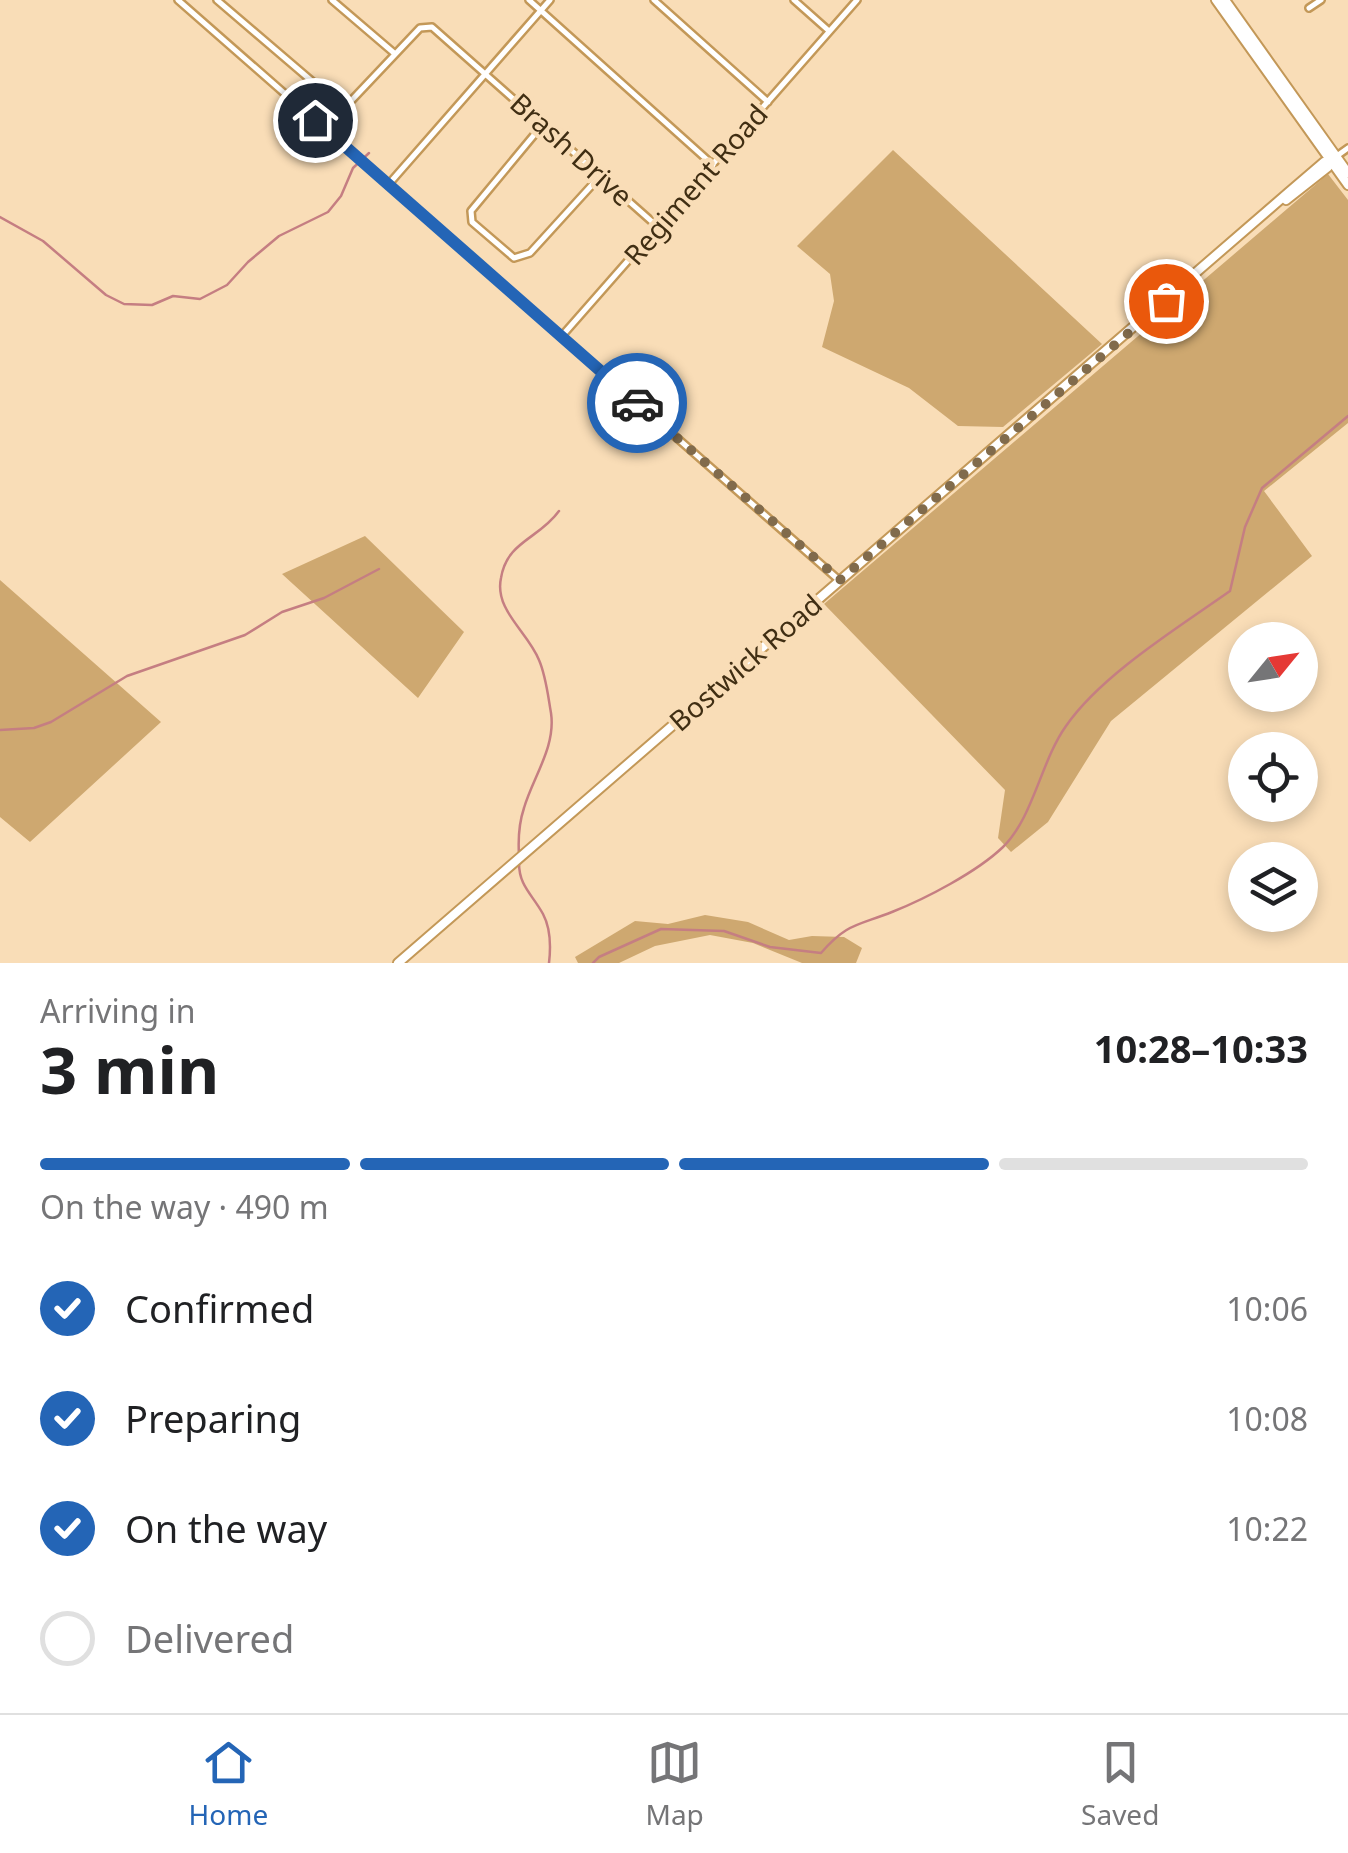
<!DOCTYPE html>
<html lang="en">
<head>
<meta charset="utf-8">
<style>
  :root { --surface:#fff; --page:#f2f2f2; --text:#202124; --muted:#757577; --line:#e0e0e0; --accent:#2465b6 }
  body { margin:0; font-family:"Noto Sans",sans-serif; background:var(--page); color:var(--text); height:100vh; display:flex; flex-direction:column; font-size:38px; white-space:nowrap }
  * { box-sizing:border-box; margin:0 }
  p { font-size:32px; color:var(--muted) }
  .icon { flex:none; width:55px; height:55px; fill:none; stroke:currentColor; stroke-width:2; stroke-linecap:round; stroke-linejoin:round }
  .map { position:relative; height:963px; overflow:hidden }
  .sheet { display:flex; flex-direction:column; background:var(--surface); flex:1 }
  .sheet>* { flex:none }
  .needle { width:65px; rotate:60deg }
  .fabs { position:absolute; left:1228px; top:622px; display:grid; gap:20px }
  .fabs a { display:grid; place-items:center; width:90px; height:90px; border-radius:50%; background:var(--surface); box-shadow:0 5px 15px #0003; font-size:50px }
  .pin { position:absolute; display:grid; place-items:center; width:85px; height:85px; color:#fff; margin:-42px; border:5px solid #fff; border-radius:50%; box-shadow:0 2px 10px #0007 }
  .courier { position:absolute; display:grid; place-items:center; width:100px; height:100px; margin:-50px; border:8px solid #2465b6; border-radius:50%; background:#fff; color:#222; box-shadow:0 2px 12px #0007 }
  .head em { font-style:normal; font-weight:700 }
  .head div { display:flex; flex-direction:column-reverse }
  .head { display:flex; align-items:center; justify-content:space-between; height:170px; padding:0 40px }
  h1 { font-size:65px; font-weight:700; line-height:75px }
  .bar { display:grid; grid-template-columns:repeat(4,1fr); gap:15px 10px; align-content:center; height:120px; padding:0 40px }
  .bar i { height:12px; border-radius:8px; background:var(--line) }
  .bar .active { background:var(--accent) }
  .bar p { grid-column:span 4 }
  ol { padding:0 40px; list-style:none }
  li { display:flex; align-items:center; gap:30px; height:110px }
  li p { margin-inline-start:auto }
  li .icon { padding:10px; border-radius:50%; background:var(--accent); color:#fff; stroke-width:4 }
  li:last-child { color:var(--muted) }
  li i { width:55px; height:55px; border:5px solid var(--line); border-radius:50% }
  .menu { display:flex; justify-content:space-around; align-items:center; height:140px; border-top:2px solid var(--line); background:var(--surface); font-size:28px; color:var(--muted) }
  .menu a { display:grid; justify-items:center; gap:5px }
  .menu .active { color:var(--accent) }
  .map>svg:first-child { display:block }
</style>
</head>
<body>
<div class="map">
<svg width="1348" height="963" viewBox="0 0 1348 963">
  <rect width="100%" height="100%" fill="#f9ddb7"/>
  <path fill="#cea870" d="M893,150L1102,344L1003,427L958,426L909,388L822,347L834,301L830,274L797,246Z
    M1328,174L1348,200V423L1264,491L1312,556L1111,721L1048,822L1011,852L998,838L1005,790L824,604Z
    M365,536L464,632L418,698L282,574Z
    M0,580L161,722L30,842L0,817Z
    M705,915L748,922L789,940L812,936L844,937L862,948L856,963H802L753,943L710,935L655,946L619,963H578L575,957L635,921L668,924Z"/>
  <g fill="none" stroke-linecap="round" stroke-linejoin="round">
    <path stroke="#c57e82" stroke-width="2.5" d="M0,217L43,241L106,295L124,304L152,305L173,296L200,299L227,285L248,262L279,236L328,212L341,196L353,168L369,153
      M0,730L34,728L51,722L127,676L245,635L282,612L324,598L379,569
      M519,855C518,839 519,823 524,808C533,777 556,747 551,713C548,696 546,676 539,660C528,632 494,610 501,578C507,541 539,539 559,511
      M519,863C519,886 532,894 543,914C551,929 551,946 549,963
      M593,963L599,957L661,929L724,931L770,947L821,953C847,923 857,926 892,912C925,899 977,872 1003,847C1033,818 1041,761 1066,726C1101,675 1179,627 1230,591L1245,527L1262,488L1348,416"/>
    <defs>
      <path id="minor" d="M178,0L840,581
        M217,0L341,106L350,102L420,28L432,27L658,227
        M332,0L394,53
        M529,0L713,165
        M654,0L768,102
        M794,0L829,31
        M1309,8L1321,0
        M544,123L471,211L472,222L514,258L530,253L602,174
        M1334,158L1348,148
        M388,185L550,0
        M561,337L857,0"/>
      <path id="major" d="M1216,0L1348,185
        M1225,0L1348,173
        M1286,200L1328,167L1330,161
        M398,963L1289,192L1324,162L1330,161"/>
    </defs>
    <use href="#minor" stroke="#c39858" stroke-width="10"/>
    <use href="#major" stroke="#c39858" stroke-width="12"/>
    <use href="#minor" stroke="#fff" stroke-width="5"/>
    <use href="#major" stroke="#fff" stroke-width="8"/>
  </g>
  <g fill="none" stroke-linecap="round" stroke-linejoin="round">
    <path stroke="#816b4c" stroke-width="10" stroke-dasharray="0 18" d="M637,403L840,580L1166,301"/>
    <path stroke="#2465b6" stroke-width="12" d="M315,120L637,403"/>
  </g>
  <g text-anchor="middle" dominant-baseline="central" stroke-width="9" stroke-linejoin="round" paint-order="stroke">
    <g font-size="28" fill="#402e13" stroke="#f9ddb7">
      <text transform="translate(572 149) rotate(42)">Brash Drive</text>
      <text transform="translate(695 184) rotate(-49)">Regiment Road</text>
      <text transform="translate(745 662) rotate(-41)">Bostwick Road</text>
    </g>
  </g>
</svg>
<div class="fabs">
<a><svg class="needle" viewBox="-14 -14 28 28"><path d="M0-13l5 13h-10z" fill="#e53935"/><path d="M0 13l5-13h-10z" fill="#757577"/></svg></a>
<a><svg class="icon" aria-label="locate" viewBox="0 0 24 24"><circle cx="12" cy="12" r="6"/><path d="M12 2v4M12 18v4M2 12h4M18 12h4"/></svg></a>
<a><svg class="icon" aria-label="layers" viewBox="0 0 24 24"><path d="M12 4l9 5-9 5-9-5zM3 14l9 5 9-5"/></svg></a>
</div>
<div class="pin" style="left:1166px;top:301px;background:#ea580c"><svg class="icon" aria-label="bag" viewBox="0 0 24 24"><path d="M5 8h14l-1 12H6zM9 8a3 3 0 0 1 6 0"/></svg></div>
<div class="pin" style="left:315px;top:120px;background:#1f2937"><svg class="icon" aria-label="home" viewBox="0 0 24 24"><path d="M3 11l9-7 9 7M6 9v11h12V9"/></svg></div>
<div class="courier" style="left:637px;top:403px"><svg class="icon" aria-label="car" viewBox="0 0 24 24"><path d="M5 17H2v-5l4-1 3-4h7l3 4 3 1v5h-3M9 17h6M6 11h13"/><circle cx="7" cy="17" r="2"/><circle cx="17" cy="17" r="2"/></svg></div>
</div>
<section class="sheet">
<div class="head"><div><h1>3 min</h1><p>Arriving in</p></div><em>10:28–10:33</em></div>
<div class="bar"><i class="active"></i><i class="active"></i><i class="active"></i><i></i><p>On the way · 490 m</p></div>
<ol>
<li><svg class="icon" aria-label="check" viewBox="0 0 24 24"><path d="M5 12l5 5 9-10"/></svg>Confirmed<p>10:06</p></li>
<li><svg class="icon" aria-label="check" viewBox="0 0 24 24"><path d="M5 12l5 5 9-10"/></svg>Preparing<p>10:08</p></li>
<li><svg class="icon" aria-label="check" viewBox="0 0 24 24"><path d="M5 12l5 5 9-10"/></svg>On the way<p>10:22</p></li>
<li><i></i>Delivered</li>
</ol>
</section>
<nav class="menu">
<a class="active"><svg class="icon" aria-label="home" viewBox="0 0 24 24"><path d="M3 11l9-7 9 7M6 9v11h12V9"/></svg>Home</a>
<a><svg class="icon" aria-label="map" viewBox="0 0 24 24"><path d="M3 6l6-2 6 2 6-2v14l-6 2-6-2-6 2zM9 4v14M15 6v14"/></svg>Map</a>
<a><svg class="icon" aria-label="saved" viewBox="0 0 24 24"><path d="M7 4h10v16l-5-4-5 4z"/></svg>Saved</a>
</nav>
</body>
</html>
